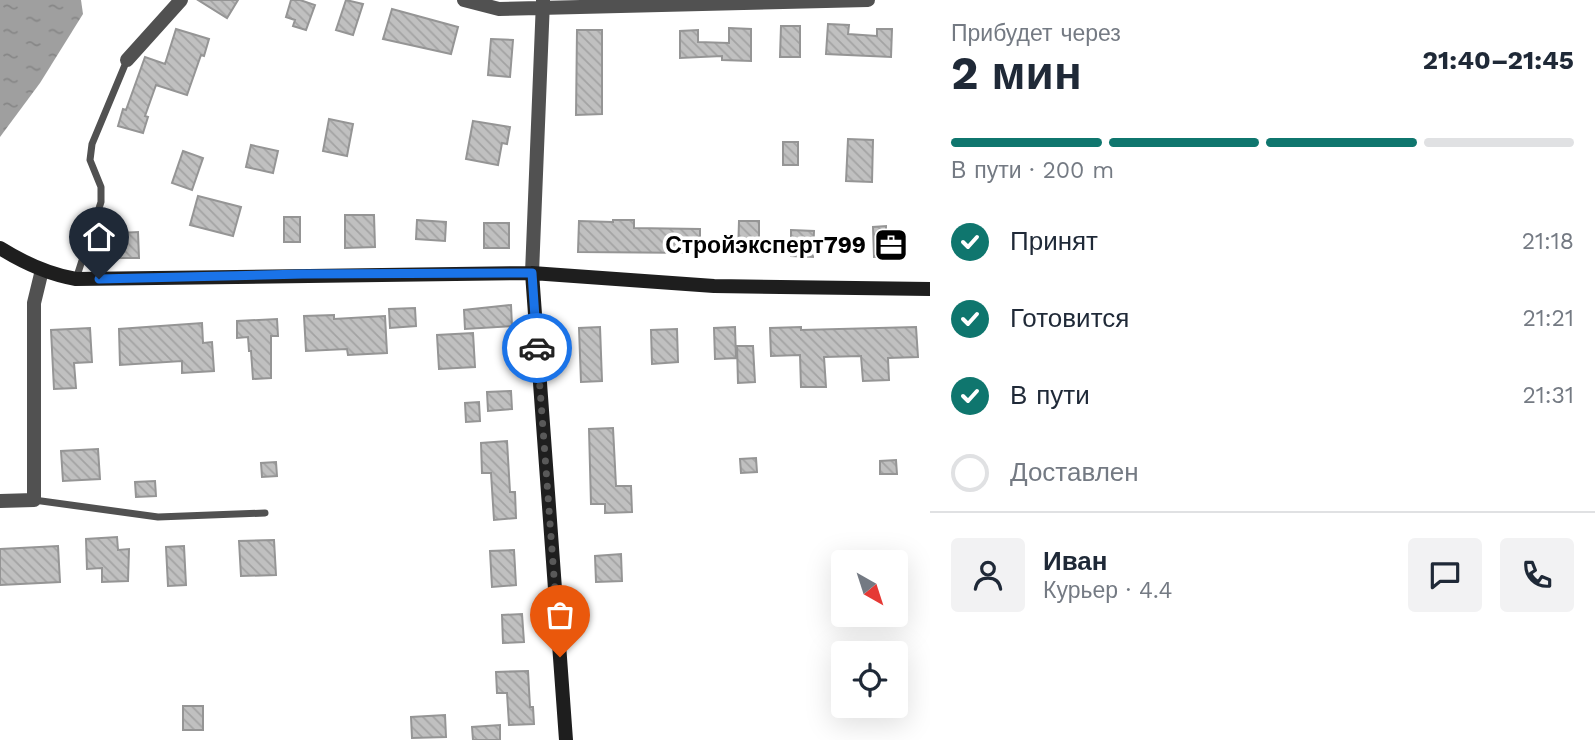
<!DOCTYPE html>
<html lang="ru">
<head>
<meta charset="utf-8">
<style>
  :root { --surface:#fff; --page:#f2f2f3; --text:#1f2937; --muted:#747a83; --line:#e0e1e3; --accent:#0f766e }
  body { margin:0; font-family:"Work Sans",sans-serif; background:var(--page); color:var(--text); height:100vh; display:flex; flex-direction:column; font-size:26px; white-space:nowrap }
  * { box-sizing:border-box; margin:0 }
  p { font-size:23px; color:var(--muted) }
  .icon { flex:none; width:38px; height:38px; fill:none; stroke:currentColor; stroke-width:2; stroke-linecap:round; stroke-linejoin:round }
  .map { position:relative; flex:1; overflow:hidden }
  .panel { display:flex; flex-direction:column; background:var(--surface); width:665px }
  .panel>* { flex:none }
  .needle { width:46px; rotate:141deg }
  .controls { position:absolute; left:831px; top:550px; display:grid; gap:14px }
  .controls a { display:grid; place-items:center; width:77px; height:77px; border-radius:7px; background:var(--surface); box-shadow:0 7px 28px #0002; font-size:35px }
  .pin { position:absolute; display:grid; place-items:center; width:60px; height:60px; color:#fff; margin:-72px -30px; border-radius:50% 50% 50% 0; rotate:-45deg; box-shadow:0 0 7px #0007 }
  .pin .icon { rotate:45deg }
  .courier { position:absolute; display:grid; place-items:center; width:70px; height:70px; margin:-35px; border:5px solid #1a73e8; border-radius:50%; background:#fff; color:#222; box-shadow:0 2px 9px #0007 }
  .head em { font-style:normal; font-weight:700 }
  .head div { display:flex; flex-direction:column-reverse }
  .head { display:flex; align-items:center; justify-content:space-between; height:119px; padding:0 21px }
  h1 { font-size:46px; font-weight:700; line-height:52px }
  .bar { display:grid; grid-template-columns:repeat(4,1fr); gap:10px 7px; align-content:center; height:84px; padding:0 21px }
  .bar i { height:9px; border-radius:5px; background:var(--line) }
  .bar .active { background:var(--accent) }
  .bar p { grid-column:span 4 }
  .line { display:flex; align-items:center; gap:18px; padding:0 21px; border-top:2px solid var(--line) }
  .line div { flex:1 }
  .round { display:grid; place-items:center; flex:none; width:74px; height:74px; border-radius:7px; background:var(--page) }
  ol { padding:0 21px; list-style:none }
  li { display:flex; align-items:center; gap:21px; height:77px }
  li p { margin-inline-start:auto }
  li .icon { padding:7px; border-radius:50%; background:var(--accent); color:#fff; stroke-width:4 }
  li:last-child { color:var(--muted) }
  li i { width:38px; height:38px; border:4px solid var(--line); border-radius:50% }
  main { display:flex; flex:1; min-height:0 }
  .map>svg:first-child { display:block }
</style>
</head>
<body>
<main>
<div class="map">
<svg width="930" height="740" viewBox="0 0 930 740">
  <defs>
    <pattern id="water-ripples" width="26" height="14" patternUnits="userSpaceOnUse" patternTransform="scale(1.75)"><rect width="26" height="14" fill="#9f9f9f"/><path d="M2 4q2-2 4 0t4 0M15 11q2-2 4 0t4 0" fill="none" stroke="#878787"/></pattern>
    <pattern id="building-back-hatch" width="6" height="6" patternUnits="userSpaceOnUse" patternTransform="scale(1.75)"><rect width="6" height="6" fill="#c0c0c0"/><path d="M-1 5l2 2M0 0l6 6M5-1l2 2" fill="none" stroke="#a3a3a3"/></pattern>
  </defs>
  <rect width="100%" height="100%" fill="#fff"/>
  <path fill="url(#water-ripples)" d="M0,0H81L83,14L40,83L0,137Z"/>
  <path fill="url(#building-back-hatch)" stroke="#959595" stroke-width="2" d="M198,0H238L227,18Z
    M291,0H300L315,5L306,30L293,26L295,20L286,17Z
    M346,0L363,4L353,35L336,30Z
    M392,9L458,27L451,54L383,39Z
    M828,24L849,25L848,34L877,36V29H892L891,57L826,54Z
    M781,26H800V57H780Z
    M729,28L751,29V61L722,60V56L680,58V31L698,30V42L729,43Z
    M176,29L209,39L204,56L201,55L187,95L156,85L145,116L148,117L143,133L118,126L123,109L126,110L145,57L165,64Z
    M577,30H602V114L576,115Z
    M491,39L513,40L510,77L488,75Z
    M329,119L353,124L347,156L323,151Z
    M473,121L510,127L507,144L502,143L498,165L466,159Z
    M848,139L873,140L872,182L846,181Z
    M783,142H798V165H783Z
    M251,145L278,151L273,173L246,167Z
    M183,151L203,158L192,190L172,183Z
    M198,196L241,207L233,236L190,225Z
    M345,215H374L375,247L345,248Z
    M284,217H300V242H284Z
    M417,220L446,222L445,241L416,239Z
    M613,220H634V228L700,229V253L578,252L579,221L613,222Z
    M739,221H759V254H738Z
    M484,223H509V248H484Z
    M886,226V238H895V256L874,257L873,227Z
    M791,230L814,231L813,257L791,256Z
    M138,232L139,258H119V233Z
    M511,305L512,326L465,329L464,310Z
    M415,308L416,326L390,328L389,309Z
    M334,315V319L385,316L387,353L348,355L347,349L306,351L304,316Z
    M277,319L278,336H271V378L253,379L251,351H249L248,337L237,338V321Z
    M202,323L203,343L212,342L214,371L182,373V361L120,365L119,329Z
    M600,327L602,381L581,382L579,328Z
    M735,327L736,358L715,359L714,328Z
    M801,327V330L916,327L918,357L888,358L889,380L863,381L861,356L824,357L826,387H801L800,355L771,356L770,328Z
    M90,328L92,362L74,363L76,388L54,389L51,330Z
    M677,329L678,362L652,364L651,330Z
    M473,333L475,367L439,369L437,335Z
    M737,346H753L755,382L738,383Z
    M511,391L512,409L488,411L487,392Z
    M479,402L480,421L466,422L465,403Z
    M613,428L616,486H631L632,512L605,513V504H591L589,429Z
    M507,441L510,492H515L516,518L494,520L491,473H482L481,443Z
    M98,449L100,479L63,481L61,451Z
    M756,458L757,472L741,473L740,459Z
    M896,460L897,474H880V461Z
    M276,462L277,476L262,477L261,463Z
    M155,481L156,496L136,497L135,482Z
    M117,537L118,550L129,549L128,581L102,582V568L87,569L86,539Z
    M274,540L276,575L241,576L239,541Z
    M58,546L60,582L0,585V549Z
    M184,546L186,585L168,586L166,547Z
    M514,550L516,585L492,587L490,551Z
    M621,554L622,581L596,582L595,556Z
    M522,614L524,642L503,643L502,615Z
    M528,671L530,707H533L534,724L509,725L507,693H497L496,672Z
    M183,706H203V730H183Z
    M445,715L446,737L412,738L411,717Z
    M500,725V740H473L472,727Z"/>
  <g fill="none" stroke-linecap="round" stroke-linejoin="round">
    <path stroke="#515151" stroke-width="7" d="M76,279L101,202V187L90,160L92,144L127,60
      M34,500L158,517L265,513"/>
    <path stroke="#515151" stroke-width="14" d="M464,0L499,9L868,0
      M127,60L181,0
      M532,273L543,1
      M0,501L34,500V303L42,270"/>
    <path stroke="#1e1e1e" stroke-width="14" d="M0,248C24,263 47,274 76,279L532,273L714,286L930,289
      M532,273L566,740"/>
  </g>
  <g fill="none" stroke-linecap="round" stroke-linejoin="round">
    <path stroke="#595959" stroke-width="7" stroke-dasharray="0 12.6" d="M537,348L560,657"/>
    <path stroke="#1a73e8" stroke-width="9" d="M99,279L303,274L532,273L537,348"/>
  </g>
  <defs>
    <symbol id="office-square" viewBox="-11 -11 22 22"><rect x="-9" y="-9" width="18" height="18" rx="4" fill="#000" stroke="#fff"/><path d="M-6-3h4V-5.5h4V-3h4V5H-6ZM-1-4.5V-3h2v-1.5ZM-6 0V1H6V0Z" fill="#fff"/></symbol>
  </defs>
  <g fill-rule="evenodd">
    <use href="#office-square" x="872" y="226" width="38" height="38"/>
  </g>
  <g text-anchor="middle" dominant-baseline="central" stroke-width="7" stroke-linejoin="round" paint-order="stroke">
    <g font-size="23" font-weight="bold" fill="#000" stroke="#fff" text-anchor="end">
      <text x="866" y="245">Стройэксперт799</text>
    </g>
  </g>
</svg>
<div class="controls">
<a><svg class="needle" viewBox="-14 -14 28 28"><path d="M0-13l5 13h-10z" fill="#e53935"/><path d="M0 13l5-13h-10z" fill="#747a83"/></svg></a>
<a><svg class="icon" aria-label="locate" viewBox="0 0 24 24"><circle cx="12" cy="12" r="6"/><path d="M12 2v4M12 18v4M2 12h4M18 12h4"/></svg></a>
</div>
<div class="pin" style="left:560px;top:657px;background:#ea580c"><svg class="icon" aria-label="bag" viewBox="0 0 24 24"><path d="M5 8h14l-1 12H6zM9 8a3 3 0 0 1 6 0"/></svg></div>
<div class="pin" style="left:99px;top:279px;background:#1f2937"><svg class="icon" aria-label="home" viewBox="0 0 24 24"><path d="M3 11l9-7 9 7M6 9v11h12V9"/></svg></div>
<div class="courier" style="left:537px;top:348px"><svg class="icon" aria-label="car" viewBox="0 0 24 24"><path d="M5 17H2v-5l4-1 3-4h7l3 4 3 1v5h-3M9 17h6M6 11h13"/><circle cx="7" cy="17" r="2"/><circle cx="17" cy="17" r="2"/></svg></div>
</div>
<section class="panel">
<div class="head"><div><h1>2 мин</h1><p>Прибудет через</p></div><em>21:40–21:45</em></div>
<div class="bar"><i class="active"></i><i class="active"></i><i class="active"></i><i></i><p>В пути · 200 m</p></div>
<ol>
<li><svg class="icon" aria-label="check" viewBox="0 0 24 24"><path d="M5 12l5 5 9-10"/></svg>Принят<p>21:18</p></li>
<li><svg class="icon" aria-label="check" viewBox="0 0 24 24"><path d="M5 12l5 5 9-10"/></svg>Готовится<p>21:21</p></li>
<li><svg class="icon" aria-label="check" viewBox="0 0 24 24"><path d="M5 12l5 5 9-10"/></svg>В пути<p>21:31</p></li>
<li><i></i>Доставлен</li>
</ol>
<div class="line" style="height:126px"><a class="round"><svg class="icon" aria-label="person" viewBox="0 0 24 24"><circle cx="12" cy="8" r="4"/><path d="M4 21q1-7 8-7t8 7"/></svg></a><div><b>Иван</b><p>Курьер · 4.4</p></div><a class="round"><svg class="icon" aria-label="chat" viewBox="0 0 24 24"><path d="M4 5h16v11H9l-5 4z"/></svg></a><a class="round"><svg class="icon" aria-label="phone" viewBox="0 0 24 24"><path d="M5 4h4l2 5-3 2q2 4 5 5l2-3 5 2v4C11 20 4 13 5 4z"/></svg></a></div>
</section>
</main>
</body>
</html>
